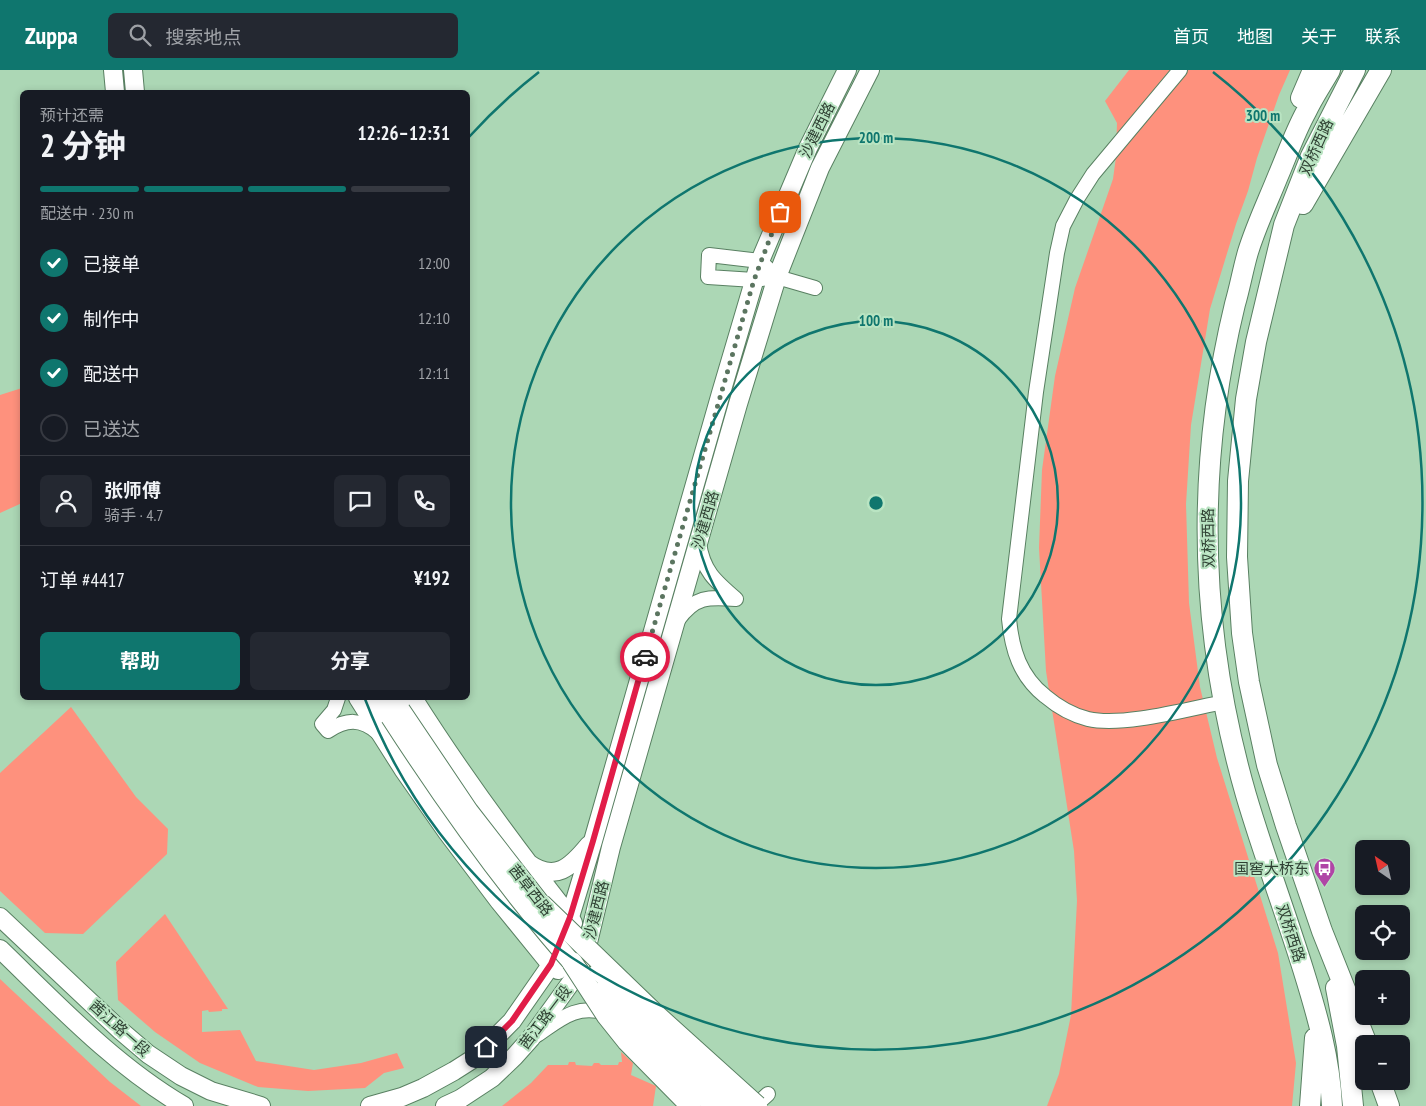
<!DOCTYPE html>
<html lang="zh">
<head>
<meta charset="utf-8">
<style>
  :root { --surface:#171b24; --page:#242831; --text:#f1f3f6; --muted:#9ea1a6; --line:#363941; --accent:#0f766e }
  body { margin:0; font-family:"PT Sans Narrow","Noto Sans SC",sans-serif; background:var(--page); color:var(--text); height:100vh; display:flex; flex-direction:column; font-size:19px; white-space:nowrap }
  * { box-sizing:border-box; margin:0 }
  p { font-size:16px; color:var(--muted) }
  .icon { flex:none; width:28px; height:28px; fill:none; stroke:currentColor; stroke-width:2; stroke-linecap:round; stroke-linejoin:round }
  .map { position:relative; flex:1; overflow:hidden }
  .drawer { position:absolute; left:20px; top:20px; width:450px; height:610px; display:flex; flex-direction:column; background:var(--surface); border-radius:8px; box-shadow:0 2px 8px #0003 }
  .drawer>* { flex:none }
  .needle { width:32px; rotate:326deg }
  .buttons { position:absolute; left:1355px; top:770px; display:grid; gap:10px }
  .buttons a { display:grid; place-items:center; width:55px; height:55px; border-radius:8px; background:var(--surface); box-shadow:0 2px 8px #0003; font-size:25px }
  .pin { position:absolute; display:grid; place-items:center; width:42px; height:42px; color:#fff; margin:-21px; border-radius:10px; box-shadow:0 2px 8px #0006 }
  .courier { position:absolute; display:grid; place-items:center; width:50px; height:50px; margin:-25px; border:4px solid #e11d48; border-radius:50%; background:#fff; color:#222; box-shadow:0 1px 6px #0007 }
  .head em { font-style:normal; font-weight:700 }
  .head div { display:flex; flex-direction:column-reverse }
  .head { display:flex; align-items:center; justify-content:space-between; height:85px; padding:0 20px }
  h1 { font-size:32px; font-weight:700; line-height:38px }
  .bar { display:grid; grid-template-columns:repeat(4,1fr); gap:8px 5px; align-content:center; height:60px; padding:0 20px }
  .bar i { height:6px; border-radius:4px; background:var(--line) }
  .bar .on { background:var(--accent) }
  .bar p { grid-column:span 4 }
  .line { display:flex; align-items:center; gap:12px; padding:0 20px; border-top:1px solid var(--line) }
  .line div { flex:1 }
  .round { display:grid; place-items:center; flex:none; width:52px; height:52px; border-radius:8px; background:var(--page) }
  ol { padding:0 20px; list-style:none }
  li { display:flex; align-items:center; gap:15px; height:55px }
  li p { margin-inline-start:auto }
  li .icon { padding:5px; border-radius:50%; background:var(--accent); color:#fff; stroke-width:4 }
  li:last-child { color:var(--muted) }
  li i { width:28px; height:28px; border:2px solid var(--line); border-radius:50% }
  .action { display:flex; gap:10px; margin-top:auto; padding:10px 20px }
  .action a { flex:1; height:58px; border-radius:8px; background:var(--accent); color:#fff; font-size:20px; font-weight:700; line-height:58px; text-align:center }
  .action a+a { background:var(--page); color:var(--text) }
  header { display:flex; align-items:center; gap:30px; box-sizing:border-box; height:70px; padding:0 25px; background:var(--accent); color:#fff }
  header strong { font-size:24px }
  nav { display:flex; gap:28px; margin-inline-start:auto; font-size:18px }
  .search { width:350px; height:45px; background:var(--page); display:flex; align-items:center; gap:12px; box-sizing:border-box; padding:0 18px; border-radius:8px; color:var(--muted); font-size:19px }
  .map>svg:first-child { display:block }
</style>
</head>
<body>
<header>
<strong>Zuppa</strong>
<div class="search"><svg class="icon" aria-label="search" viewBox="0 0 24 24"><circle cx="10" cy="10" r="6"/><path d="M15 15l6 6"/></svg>搜索地点</div>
<nav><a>首页</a><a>地图</a><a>关于</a><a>联系</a></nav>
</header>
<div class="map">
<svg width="1426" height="1036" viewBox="0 0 1426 1036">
  <rect width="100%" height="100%" fill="#acd7b5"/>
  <path fill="#fe917d" d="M1129,0H1290L1279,25L1257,88L1248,121L1236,154L1210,239L1191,355L1186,434L1189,533L1200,617L1217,688L1278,883L1296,993L1292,1036H1047L1059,1004L1071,945L1077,831L1074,781L1046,601L1039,478L1042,400L1055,306L1075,218L1113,109L1116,87L1117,53L1105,31Z
    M22,318V433L0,443V325Z
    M71,637L136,727L168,759L167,784L83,864L45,863L0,821V703Z
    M165,844L228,939H222V941L209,942L208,940L202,941V962L240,960L256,991L314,1000L361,993L397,983L404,998L384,1003L365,1018L308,1021L258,1017L200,993L155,962L118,930L116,892Z
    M0,909L110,1012L141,1036H0Z
    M621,982L633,993L631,1005L656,1016L653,1036H502L531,1013L548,995H568L569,992H575L576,995L592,996L594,993H599L601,995H618L619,992H622Z"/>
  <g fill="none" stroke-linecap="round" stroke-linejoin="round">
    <defs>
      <path id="minor" d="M1180,0L1093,104L1077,129L1063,156L1057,183L1036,322L1009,549C1012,580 1020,606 1045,626C1058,637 1072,645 1088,649C1123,657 1188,639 1224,632
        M777,207L760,191L709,185L708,207L754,210L777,207L815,218
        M699,473C703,501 715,511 736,529
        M678,550C695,526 708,527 736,529
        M338,628L334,640L322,654L328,661C346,649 361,648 378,663
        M537,965C561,949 576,934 606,943L607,942
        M755,1036L768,1024"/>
      <path id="major" d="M113,0L115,22
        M133,0L135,22
        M358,628L403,699L447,762L499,831L551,895L558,900
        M378,628L390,647
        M394,628L401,640
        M413,628C461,704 514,776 570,847L573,853
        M528,793C555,813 571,797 589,775
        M0,847L121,961L148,984L181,1006L211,1021L261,1036
        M0,879C58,935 114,995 184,1036
        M370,1036L402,1027L423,1018L454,1001L476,987L512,951L551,895L570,847L593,771L721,323L760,191L808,78L847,0
        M445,1036L460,1029L492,1008L514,987L531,968L572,911L586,881L611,777L738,334L777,207L820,98L870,0"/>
      <path id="highway" d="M1330,0C1322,14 1313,27 1306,42C1295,62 1287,85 1278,106C1268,131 1256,156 1248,182C1243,199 1240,217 1235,234C1195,398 1199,562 1246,725C1263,783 1285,841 1303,899C1317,944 1330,989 1332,1036
        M1355,0L1311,86L1284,155L1256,272L1246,329L1238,411L1237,487L1242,563L1249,612L1267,695L1286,756L1322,861L1367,974
        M1301,28L1313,0
        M1303,134L1381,0
        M1336,918L1347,976L1353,1036
        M1380,1011L1389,1036
        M1310,1036L1315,968"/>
    </defs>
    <use href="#minor" stroke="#598062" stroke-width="16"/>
    <use href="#major" stroke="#598062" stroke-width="20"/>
    <use href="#highway" stroke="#598062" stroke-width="22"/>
    <use href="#minor" stroke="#fff" stroke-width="14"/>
    <use href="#major" stroke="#fff" stroke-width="18"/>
    <use href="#highway" stroke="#fff" stroke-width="20"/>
    <defs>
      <path id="major-bridge" d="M401,640L469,741L549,844
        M390,647C448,737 510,824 581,903
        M599,901L657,963L734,1036
        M599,922L647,973L714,1036"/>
      <path id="highway-bridge" d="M541,834L655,944L757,1036
        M572,892L607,946L627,971L691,1036"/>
    </defs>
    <use href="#major-bridge" stroke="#598062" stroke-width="20" stroke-linecap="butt"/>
    <use href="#highway-bridge" stroke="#598062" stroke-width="22" stroke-linecap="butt"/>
    <use href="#major-bridge" stroke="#fff" stroke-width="18"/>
    <use href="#highway-bridge" stroke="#fff" stroke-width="20"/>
  </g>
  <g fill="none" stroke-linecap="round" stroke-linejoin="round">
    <path stroke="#5b7560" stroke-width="5" stroke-dasharray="0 9" d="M645,587L754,210L780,142"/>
    <path stroke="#e11d48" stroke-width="6" d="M486,977L512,951L551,894L570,847L593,771L645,587"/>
  </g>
  <g fill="none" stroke="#0f766e" stroke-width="2.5">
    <circle cx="876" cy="433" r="182"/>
    <circle cx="876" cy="433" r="365"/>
    <path d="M469 67A547 547 0 0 1 539 2M1213 2A547 547 0 1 1 365 629"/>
  </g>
  <defs>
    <symbol id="bus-pin" viewBox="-11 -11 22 30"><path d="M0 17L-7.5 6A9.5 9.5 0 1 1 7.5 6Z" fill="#b045a6" stroke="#b9e4c2"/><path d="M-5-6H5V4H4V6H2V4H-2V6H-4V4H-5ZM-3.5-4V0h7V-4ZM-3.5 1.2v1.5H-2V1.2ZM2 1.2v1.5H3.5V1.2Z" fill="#fff"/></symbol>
  </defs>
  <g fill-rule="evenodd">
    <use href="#bus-pin" x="1312" y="786" width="25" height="34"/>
  </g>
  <g text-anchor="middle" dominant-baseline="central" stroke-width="4" stroke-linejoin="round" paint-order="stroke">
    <g font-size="15" fill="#2f4033" stroke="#b9e4c2">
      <text transform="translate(817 60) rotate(-64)">沙建西路</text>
      <text transform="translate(1316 77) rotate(-66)">双桥西路</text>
      <text transform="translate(705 450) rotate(-74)">沙建西路</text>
      <text transform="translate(1208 468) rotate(-91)">双桥西路</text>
      <text transform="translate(531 820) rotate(52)">茜草西路</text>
      <text transform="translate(596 840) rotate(-76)">沙建西路</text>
      <text transform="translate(1291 863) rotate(72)">双桥西路</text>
      <text transform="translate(545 947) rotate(-53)">茜江路一段</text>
      <text transform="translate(120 958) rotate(42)">茜江路一段</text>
    </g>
    <g font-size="15" fill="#2f4033" stroke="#b9e4c2" text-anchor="end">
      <text x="1309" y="798">国窖大桥东</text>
    </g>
  </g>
  <circle cx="876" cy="433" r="8" fill="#0f766e" stroke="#b9e4c2" stroke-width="2.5"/>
  <g font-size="15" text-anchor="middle" font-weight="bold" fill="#0f766e" stroke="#b9e4c2" stroke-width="4" stroke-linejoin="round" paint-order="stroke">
    <text x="1263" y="51">300 m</text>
    <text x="876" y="73">200 m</text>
    <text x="876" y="256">100 m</text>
  </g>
</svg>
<div class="buttons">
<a><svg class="needle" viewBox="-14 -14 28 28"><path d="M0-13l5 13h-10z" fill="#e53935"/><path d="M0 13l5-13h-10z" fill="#9ea1a6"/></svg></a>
<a><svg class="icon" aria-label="locate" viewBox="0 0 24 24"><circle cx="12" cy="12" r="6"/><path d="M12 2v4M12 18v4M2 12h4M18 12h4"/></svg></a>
<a>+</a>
<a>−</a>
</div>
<div class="pin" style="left:780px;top:142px;background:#ea580c"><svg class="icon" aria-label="bag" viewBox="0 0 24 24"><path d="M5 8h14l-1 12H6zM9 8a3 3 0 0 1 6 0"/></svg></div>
<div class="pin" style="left:486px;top:977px;background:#1f2937"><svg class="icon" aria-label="home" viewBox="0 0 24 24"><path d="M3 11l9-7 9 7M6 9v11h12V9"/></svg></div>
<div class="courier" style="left:645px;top:587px"><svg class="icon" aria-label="car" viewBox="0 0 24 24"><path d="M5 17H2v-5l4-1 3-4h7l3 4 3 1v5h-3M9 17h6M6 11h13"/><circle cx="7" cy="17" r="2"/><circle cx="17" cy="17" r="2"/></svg></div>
<section class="drawer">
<div class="head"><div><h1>2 分钟</h1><p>预计还需</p></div><em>12:26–12:31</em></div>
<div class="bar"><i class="on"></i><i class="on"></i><i class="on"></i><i></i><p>配送中 · 230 m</p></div>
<ol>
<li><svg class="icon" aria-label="check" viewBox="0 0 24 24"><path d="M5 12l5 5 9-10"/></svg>已接单<p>12:00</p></li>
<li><svg class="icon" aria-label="check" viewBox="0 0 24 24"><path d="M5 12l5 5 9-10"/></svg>制作中<p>12:10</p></li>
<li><svg class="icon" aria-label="check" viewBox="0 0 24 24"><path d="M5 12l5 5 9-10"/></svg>配送中<p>12:11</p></li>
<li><i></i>已送达</li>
</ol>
<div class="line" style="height:90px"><a class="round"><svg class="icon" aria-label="person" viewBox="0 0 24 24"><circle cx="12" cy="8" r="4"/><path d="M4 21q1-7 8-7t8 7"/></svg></a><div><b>张师傅</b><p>骑手 · 4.7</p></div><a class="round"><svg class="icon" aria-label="chat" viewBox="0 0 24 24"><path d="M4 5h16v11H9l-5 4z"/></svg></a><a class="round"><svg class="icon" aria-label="phone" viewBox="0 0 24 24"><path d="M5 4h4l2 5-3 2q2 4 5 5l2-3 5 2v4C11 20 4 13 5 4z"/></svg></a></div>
<div class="line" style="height:65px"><div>订单 #4417</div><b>¥192</b></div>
<div class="action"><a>帮助</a><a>分享</a></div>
</section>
</div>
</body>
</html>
